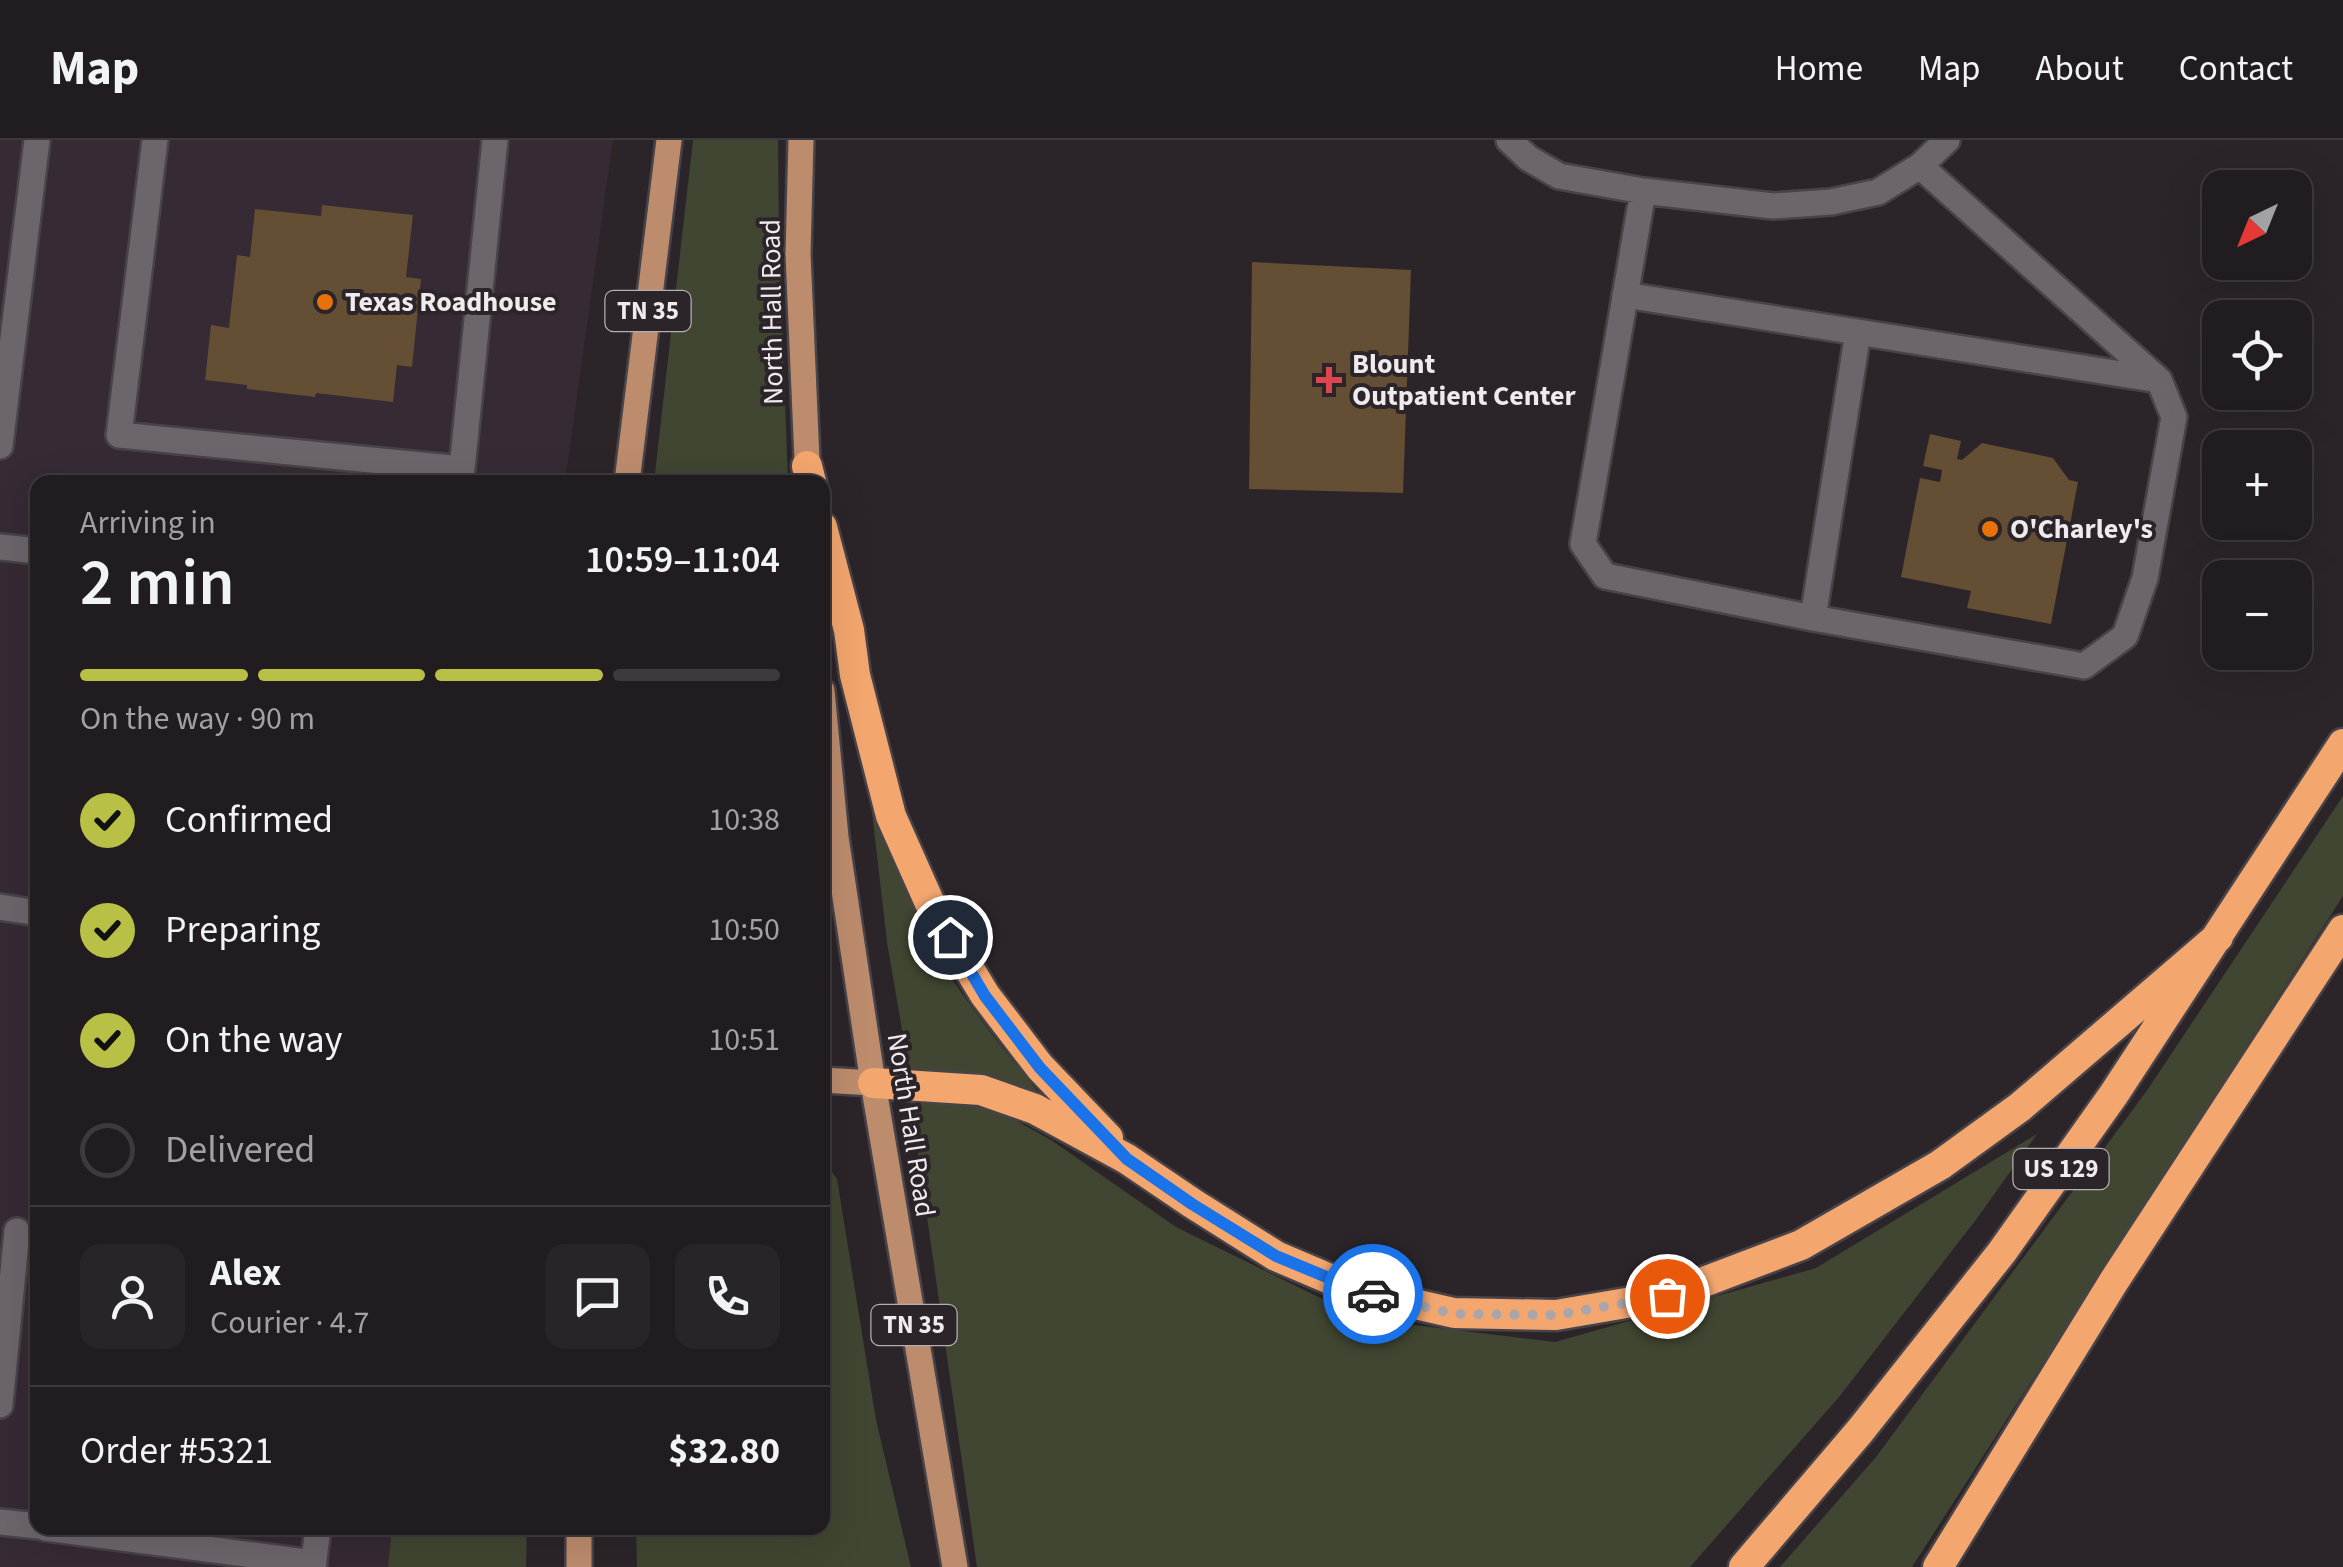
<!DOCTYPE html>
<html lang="en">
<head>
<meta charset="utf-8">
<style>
  :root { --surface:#201c20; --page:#282529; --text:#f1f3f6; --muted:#a2a1a5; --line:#3d3a3e; --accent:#b9c046 }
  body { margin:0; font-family:"Source Sans 3",sans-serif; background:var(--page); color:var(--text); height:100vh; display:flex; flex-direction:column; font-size:38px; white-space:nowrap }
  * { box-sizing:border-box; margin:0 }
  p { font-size:32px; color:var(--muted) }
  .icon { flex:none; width:55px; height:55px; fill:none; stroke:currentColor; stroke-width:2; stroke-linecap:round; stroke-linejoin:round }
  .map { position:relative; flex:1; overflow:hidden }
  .side { position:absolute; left:30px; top:335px; width:800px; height:1060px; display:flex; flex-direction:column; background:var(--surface); border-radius:20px; box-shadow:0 10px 40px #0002,0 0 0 2px var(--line) }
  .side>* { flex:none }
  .needle { width:65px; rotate:223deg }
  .buttons { position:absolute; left:2202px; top:30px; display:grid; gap:20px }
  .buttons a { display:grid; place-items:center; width:110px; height:110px; border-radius:20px; background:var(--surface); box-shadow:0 10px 40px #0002,0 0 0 2px var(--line); font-size:50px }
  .pin { position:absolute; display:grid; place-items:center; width:85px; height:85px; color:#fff; margin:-42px; border:5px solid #fff; border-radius:50%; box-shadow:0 2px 10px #0007 }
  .courier { position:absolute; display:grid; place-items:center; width:100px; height:100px; margin:-50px; border:8px solid #1a73e8; border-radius:50%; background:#fff; color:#222; box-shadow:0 2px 12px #0007 }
  .headline em { font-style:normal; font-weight:600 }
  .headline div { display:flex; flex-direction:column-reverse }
  .headline { display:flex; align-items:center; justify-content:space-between; height:170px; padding:0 50px }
  h1 { font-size:65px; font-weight:600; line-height:75px }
  .bar { display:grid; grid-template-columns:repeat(4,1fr); gap:15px 10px; align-content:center; height:120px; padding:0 50px }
  .bar i { height:12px; border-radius:8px; background:var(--line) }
  .bar .on { background:var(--accent) }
  .bar p { grid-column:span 4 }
  .line { display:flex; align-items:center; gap:25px; padding:0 50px; border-top:2px solid var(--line) }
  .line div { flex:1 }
  .round { display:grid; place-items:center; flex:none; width:105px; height:105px; border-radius:20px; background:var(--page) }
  ol { padding:0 50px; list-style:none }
  li { display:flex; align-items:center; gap:30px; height:110px }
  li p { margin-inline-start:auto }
  li .icon { padding:10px; border-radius:50%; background:var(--accent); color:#111; stroke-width:4 }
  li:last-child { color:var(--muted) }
  li i { width:55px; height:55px; border:5px solid var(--line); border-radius:50% }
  header { display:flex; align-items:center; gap:60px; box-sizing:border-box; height:140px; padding:0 50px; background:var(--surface); border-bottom:2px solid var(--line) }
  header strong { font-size:48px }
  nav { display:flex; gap:55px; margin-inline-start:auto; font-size:35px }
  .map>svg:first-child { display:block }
</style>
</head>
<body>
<header>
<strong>Map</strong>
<nav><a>Home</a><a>Map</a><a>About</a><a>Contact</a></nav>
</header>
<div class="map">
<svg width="2343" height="1427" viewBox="0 0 2343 1427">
  <rect width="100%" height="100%" fill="#2b252a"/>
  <path fill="#362a35" d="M0,0H613L565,342H38V1388H405V1427H0Z"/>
  <path fill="#414632" d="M693,0H778L779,101L788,342H654Z
    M2343,656V756L1912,1427H1780L1876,1317L2148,949Z
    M871,663C897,727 922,795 961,852C989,892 1021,931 1052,969L985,941L909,930L887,802Z
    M910,957L949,959L1002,973L1051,1000L1176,1087L1363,1179L1555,1202L1816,1128L2037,994L1978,1077L1839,1257L1690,1427H977Z
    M823,1020L837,1039L876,1280L911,1427H637L636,1388H822Z
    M392,1388H527L526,1427H388Z"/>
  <path fill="#644e34" d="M322,65L413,75L406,137L421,139L412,227L397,225L393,262L316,253L315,257L247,249V245L205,240L211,185L229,188L237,115L250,117L255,69L321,76Z
    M1252,122L1411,130L1403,353L1249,349Z
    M1930,294L1961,301L1957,319L1962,320L1982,303L2053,318L2069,340L2078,342L2051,484L1967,468L1971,451L1901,437L1920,338L1940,342L1942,330L1923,326Z"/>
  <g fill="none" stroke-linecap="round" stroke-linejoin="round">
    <defs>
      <path id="minor" d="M155,0L119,295L462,329L495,0
        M1509,0L1528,18L1559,36L1643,51L1773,66L1831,62L1878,52L1920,26L1947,0
        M1643,51L1583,404L1605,436L1813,478L2084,526L2125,496L2145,438L2174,277L2159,240L1920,26
        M1625,155L2159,240
        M0,306L37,0
        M0,407L38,411
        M1813,478L1858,192
        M0,767L38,773
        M0,1265L17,1091
        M0,1382L38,1386
        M45,1388L314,1423
        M313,1427L318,1388"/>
      <path id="major" d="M801,0L798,114L808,342
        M627,342L669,0
        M822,551L836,697L873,943L955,1427
        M822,940L873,943
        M579,1427V1388"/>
      <path id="highway" d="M807,326L811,342
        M822,387L849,490L855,535L891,676L932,768L985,855L1040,927L1108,998
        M873,943L981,950L1035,969L1127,1019L1192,1063L1276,1116L1358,1151L1454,1173L1556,1175L1667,1156L1801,1105L1940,1025L2020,967L2218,797
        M1744,1427L1860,1291L2002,1112L2114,954L2343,604
        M1938,1427L2114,1141L2343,790"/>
    </defs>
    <use href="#minor" stroke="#484348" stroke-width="30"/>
    <use href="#major" stroke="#484348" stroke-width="30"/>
    <use href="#highway" stroke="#484348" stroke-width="35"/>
    <use href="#minor" stroke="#6d656c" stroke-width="25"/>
    <use href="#major" stroke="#bd8c6d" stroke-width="25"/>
    <use href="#highway" stroke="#f3a66e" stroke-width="30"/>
  </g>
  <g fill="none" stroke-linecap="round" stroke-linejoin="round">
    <path stroke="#aaa5a9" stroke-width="10" stroke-dasharray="0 18" d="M1373,1154L1454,1174L1556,1175L1667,1156"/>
    <path stroke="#1a73e8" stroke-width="12" d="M950,797L985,856L1040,928L1127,1019L1192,1064L1276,1116L1358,1150L1373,1154"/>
  </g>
  <g fill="#e8710a" stroke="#2b252a" stroke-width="4">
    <circle cx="325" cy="162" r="10"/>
    <circle cx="1990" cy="389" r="10"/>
  </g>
  <path fill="#e0444e" stroke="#2b252a" stroke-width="4" d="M1324 225h10v10h10v10h-10v10h-10v-10h-10v-10h10z"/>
  <g text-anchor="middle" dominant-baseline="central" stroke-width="8" stroke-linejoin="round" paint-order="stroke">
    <g fill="#2b252a" stroke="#b4afb3" stroke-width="2.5">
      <rect x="605.5" y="151" width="85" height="40" rx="8"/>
      <rect x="2013.5" y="1009" width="95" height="40" rx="8"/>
      <rect x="871.5" y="1165" width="85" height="40" rx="8"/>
    </g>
    <g font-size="25" font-weight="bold" fill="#efeaee">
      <text x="648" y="171">TN 35</text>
      <text x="2061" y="1029">US 129</text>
      <text x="914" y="1185">TN 35</text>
    </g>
    <g font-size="28" font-weight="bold" fill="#efeaee" stroke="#2b252a" text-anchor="start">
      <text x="345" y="162">Texas Roadhouse</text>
      <text x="1352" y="224">Blount<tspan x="1352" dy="32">Outpatient Center</tspan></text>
      <text x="2010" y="389">O'Charley's</text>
    </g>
    <g font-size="28" fill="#efeaee" stroke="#2b252a">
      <text transform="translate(772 172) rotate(-91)">North Hall Road</text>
      <text transform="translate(911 985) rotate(81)">North Hall Road</text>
    </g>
  </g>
</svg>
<div class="buttons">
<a><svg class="needle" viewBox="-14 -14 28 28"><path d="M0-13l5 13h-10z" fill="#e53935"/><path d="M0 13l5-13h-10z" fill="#a2a1a5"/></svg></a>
<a><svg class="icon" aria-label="locate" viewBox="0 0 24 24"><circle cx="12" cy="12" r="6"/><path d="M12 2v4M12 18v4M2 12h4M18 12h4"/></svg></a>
<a>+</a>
<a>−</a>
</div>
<div class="pin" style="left:1667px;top:1156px;background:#ea580c"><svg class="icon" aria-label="bag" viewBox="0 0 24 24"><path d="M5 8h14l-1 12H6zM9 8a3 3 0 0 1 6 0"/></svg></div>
<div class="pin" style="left:950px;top:797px;background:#1f2937"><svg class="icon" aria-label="home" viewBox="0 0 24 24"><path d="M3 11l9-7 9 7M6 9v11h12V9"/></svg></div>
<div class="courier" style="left:1373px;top:1154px"><svg class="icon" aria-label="car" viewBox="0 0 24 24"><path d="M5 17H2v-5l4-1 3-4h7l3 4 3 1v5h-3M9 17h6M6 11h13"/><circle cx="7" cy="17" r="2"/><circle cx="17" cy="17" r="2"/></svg></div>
<section class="side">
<div class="headline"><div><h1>2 min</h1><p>Arriving in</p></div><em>10:59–11:04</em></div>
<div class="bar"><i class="on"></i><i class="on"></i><i class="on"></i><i></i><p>On the way · 90 m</p></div>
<ol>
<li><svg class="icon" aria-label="check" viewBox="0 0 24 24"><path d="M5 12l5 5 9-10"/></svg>Confirmed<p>10:38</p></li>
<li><svg class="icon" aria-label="check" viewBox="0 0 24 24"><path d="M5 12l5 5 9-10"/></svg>Preparing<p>10:50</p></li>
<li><svg class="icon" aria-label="check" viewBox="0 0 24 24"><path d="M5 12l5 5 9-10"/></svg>On the way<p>10:51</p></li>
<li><i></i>Delivered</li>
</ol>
<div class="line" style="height:180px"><a class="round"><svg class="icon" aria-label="person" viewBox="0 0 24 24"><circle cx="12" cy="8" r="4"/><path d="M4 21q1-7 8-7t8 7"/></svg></a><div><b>Alex</b><p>Courier · 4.7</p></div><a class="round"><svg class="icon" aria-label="chat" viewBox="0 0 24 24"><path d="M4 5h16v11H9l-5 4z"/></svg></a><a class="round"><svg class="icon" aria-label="phone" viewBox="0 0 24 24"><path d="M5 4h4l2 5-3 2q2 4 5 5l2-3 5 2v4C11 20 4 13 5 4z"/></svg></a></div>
<div class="line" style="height:130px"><div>Order #5321</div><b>$32.80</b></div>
</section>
</div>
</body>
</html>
